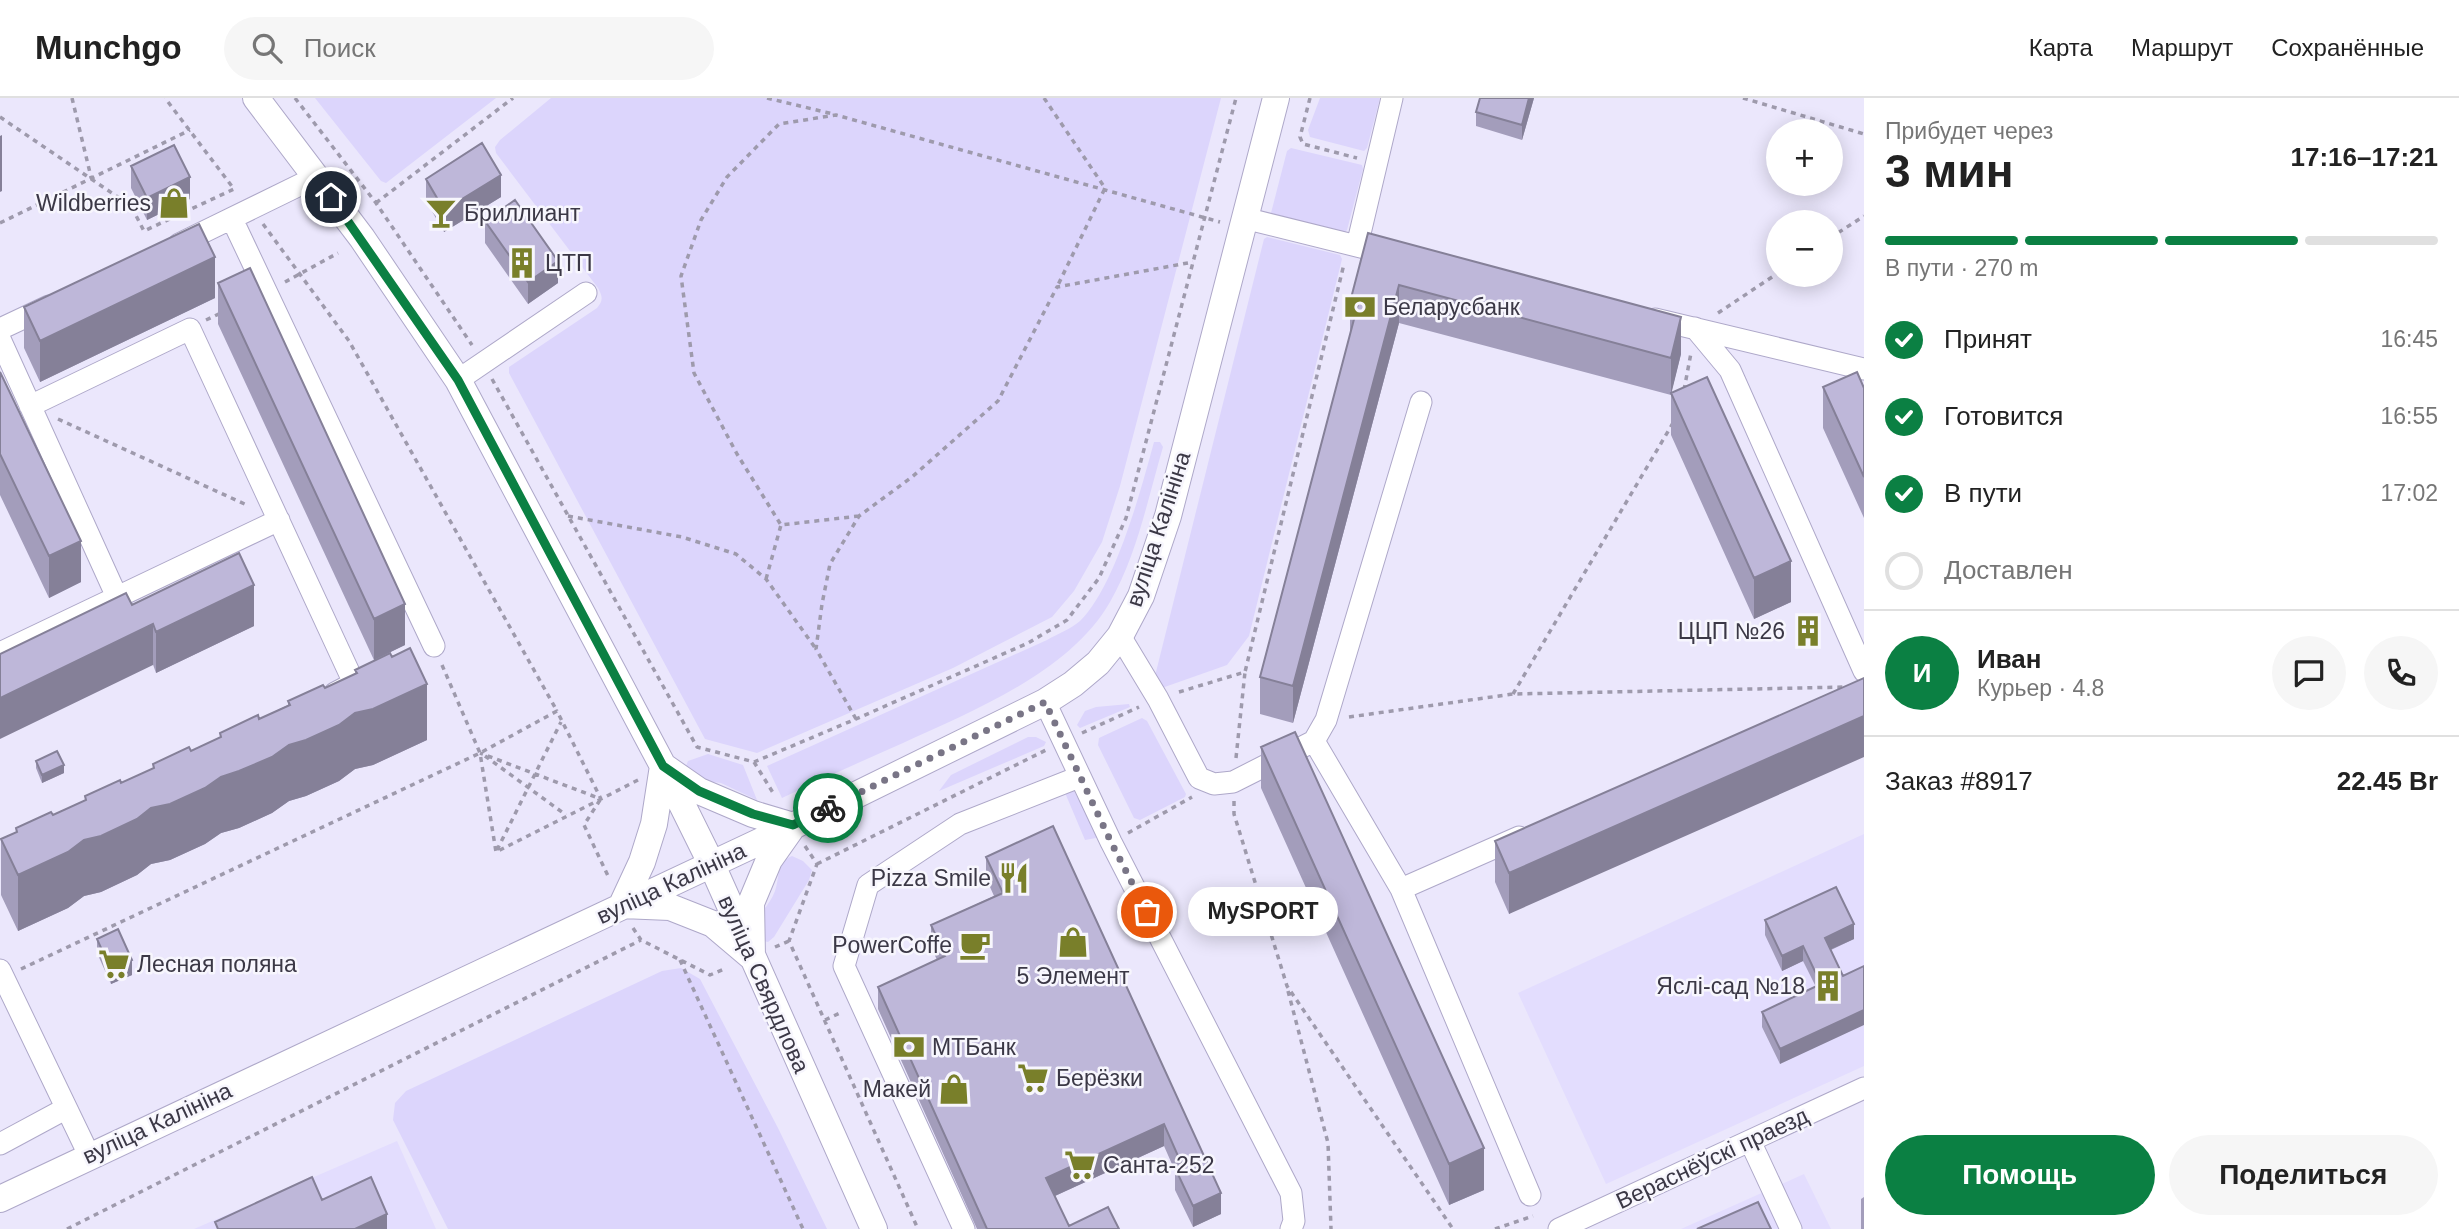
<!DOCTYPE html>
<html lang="ru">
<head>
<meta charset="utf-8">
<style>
  :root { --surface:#fff; --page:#f6f6f6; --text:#222; --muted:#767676; --line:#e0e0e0; --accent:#0b8043 }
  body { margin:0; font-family:Helvetica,sans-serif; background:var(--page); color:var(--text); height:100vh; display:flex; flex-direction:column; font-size:26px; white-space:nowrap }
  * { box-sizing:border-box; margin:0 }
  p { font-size:23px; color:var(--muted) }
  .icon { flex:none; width:38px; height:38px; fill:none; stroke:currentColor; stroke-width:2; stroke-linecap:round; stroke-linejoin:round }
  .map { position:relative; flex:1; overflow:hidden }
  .side { display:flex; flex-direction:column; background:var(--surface); width:595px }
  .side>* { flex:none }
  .tools { position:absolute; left:1766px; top:21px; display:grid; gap:14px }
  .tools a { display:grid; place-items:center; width:77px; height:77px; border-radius:50%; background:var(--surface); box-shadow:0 4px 18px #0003; font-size:35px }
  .pin { position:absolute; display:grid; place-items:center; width:60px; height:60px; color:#fff; margin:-30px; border:4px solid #fff; border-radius:50%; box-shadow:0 2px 7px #0007 }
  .courier { position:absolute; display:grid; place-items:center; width:70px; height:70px; margin:-35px; border:5px solid #0b8043; border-radius:50%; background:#fff; color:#222; box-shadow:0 2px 9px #0007 }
  .bubble { position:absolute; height:49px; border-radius:24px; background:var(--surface); box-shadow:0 4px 18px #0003; font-size:23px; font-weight:800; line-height:49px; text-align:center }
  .overview em { font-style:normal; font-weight:800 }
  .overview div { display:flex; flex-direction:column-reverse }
  .overview { display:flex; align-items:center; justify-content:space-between; height:119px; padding:0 21px }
  h1 { font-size:46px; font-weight:800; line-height:52px }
  .bar { display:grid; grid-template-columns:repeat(4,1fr); gap:10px 7px; align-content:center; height:84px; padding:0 21px }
  .bar i { height:9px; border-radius:5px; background:var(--line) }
  .bar .selected { background:var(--accent) }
  .bar p { grid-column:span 4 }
  .line { display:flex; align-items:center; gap:18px; padding:0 21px; border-top:2px solid var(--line) }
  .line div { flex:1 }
  .round { display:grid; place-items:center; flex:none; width:74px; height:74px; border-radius:37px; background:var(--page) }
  ol { padding:0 21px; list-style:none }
  li { display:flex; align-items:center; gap:21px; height:77px }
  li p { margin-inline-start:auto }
  li .icon { padding:7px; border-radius:50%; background:var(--accent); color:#fff; stroke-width:4 }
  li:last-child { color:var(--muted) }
  li i { width:38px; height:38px; border:4px solid var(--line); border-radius:50% }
  .button { display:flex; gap:14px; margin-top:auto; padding:14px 21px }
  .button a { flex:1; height:80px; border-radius:42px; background:var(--accent); color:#fff; font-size:28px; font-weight:800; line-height:80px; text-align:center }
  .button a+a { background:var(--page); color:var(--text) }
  header { display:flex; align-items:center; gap:42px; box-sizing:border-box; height:98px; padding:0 35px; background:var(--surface); border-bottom:2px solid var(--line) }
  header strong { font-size:33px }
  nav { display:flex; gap:38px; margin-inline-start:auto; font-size:24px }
  .search { width:490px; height:63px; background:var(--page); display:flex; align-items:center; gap:18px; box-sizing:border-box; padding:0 24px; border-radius:38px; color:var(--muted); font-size:26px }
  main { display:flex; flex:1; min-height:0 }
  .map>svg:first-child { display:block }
</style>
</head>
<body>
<header>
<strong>Munchgo</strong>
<div class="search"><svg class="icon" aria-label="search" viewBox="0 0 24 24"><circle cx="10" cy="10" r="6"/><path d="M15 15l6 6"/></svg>Поиск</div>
<nav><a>Карта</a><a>Маршрут</a><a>Сохранённые</a></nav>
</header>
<main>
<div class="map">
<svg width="1864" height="1131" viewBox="0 0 1864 1131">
  <rect width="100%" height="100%" fill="#ebe7fc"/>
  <path fill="#e3ddfe" d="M1864,736V968L1606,1086L1518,895Z
    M397,1043L436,1131H194Z
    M1804,1076L1831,1131H1681Z"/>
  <path fill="#dcd5fc" d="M315,0H496L386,85L381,83Z
    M551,0H1221L1120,388L1102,444L1074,493L1052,519L953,570L757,655L705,641L509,275V269L597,210C603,203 603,199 598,190L496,55L495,49L500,42Z
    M1320,0H1380L1367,50L1364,53L1310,39L1308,32Z
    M1291,50L1362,67L1363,71L1347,132L1344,135L1271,115L1287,53Z
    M1267,139L1340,157L1342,161L1249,538L1227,567L1159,591L1155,578L1264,141Z
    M1154,344H1160L1163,349C1148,400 1137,457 1110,504C1070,574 973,613 903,645C862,663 822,681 782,700L767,668L1047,542C1057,536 1071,531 1080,523C1115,489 1141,392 1154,344Z
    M1129,606L1130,609L1080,630L1077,627L1085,613L1096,609Z
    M1142,620L1147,623L1186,696L1185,699L1140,722L1134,720L1098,647L1099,640Z
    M1028,639H1036L1046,644L1044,648L939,693L951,677Z
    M708,656L743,667L757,702L721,685L706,683L686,668L688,663Z
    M1063,690L1074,693L1097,737L1096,740L1085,742Z
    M792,758L803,763L812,772L809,782L774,839L768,844L763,843L759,818C765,810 772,802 775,793C780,779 776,764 792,758Z
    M681,870L700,881L778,1030L827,1131H448L393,1022L395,1005L406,993L662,873Z"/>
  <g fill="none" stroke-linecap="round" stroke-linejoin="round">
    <defs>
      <path id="minor" d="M1244,120L1389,156
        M232,121L434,548
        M179,146L316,79
        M1357,148L1392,0
        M1655,221L1864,271
        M1695,230L1730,272L1864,573
        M0,231L49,208
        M0,241L117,499
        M458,282L586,195
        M30,308L190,231L354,585L335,595
        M1120,538L1158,601L1199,680L1214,686L1233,684L1314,643L1401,791L1519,739
        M0,555L279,422
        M1045,604L1111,744L1291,1095L1294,1123L1291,1131
        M1314,643L1326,622L1421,304
        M1401,791L1530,1097
        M0,872L89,1057
        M1750,1043L1791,1131
        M0,1046L65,1011
        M964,1131L844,868L868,787L960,726L1079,679
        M1559,1131L1864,990"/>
      <path id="major" d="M256,0L362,140L458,282L663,668L711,765L874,1131
        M663,668L699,693L753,716L793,728L769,762L751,805L752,859L713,826L670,809L622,807L642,764L654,726Z
        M0,1101L793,728L1045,604L1073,586L1098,565L1120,538L1141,498L1168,418L1276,0"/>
    </defs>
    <use href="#minor" stroke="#aea8c9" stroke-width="23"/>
    <use href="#major" stroke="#aea8c9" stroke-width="28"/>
    <path stroke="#9e9aac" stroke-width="3.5" stroke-dasharray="5 5" stroke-linecap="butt" d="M72,0L91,79
      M295,0L376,105L472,247
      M767,0L833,16
      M1044,0L1105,90L1057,189
      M1310,0L1300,39L1303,46L1357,60
      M1743,0L1864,36
      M0,19L131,108L144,133L234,91L165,0
      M376,105L513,0
      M0,125L190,32
      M263,126L349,243L557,613
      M1830,140L1864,118
      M285,184L338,155
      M1718,215L1778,175
      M206,222L221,215
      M492,281L697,649L754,664L856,621L1028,545L1067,522L1099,480L1126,420L1236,0
      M1684,292L1691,255
      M58,321L249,408
      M568,418L682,439L736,456L766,481L816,551
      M859,418L781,427L737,356L694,275L681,178L701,122L727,79L779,26L836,17L1220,124
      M766,481L781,427
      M442,567L480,655L496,754L601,701L480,655
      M1179,594L1245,574L1344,166
      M1513,596L1673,325
      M1349,619L1513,596L1847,589
      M856,621L816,551L822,506L830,466L859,418L912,379L998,303L1057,189L1193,164
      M1082,635L1139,609
      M485,658L566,717
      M1236,660L1245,574
      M754,664L775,698
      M600,702L584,727L609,780
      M1234,703V716L1287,888L1453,1131
      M1128,735L1192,699
      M805,748L817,766L789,843L918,1131
      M497,752L561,624
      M817,766L1046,652
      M633,830L641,842L710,877L724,871
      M775,849L789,843
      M680,862L803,1131
      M21,871L480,655L557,613L601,701L638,682
      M1288,893L1328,1045L1331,1131
      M825,922L842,914
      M67,1131L641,842
      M1495,1131L1533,1118"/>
    <use href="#minor" stroke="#fff" stroke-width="21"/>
    <use href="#major" stroke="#fff" stroke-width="26"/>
  </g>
  <path fill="#a39dbb" d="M1480,0H1534L1522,42L1476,28V14Z
    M131,68L190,101L147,122L131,90Z
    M426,81L501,99L444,134L426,103Z
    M485,123L558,185L528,206L485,145Z
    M1368,135L1681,256L1671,295L1791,504L1754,521L1671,337V297L1399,225L1293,625L1260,616V579L1350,238V204Z
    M218,185L405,547L374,562L218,226Z
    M215,200L40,284L24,250V209Z
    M0,274L81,484L49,500L0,397Z
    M1823,289L1864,290V420L1823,330Z
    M132,507L254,528L156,575Z
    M355,572L427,642L373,667L355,671L339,683L306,698L289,703L272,715L239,730L221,735L205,746L170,762L151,766L137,777L101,794L84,798L68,810L18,833L1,797V741L16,734V730L53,717L85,702V698L121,685L153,671V666L191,653L220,639V635L259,621L288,607V603L325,590L355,576Z
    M1864,580L1509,816L1495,784V743Z
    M1261,649L1484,1092L1449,1107L1261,690Z
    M36,663L64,675L42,685L36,670Z
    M1053,728L1221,1116L1193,1129L1175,1092V1073L1164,1048L1055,1098L1069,1128L1119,1131H977L878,911V889L937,862L931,849V827L994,798L986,780V759Z
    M1765,822L1854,841L1831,852L1843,878L1780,966L1762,929V914L1816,889L1803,863L1782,873L1765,837Z
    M97,841L132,877L111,886L97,855Z
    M1864,1099V1131H1861V1101Z"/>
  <path fill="#858098" d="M1529,0H1534L1522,42V27Z
    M2,37V93L0,94V38Z
    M501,77V99L444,134V112Z
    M190,79V101L147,122V100Z
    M215,159V200L40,284V243Z
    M558,163V185L528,206V184Z
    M1399,187V225L1293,625V588Z
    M1681,219V256L1671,297V260Z
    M81,443V484L49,500V458Z
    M1791,463V504L1754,521V480Z
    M254,487V528L156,575V534Z
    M405,506V547L374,562V521Z
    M153,526V567L0,641V600Z
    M427,586V642L373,667L355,671L339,683L306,698L289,703L272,715L239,730L221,735L205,746L170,762L151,766L137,777L101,794L84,798L68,810L18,833V777L84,742L151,710L221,679L355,615Z
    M1864,618V659L1509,816V775Z
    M64,667V675L42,685V677Z
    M1854,826V841L1825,854V840Z
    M1803,848V863L1782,873V858Z
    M132,862V877L111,886V872Z
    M1864,912V927L1780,966V951Z
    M1164,1026V1048L1046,1102V1080Z
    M1484,1050V1092L1449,1107V1066Z
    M1221,1095V1116L1193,1129V1108Z
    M387,1116V1131H355Z"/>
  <path fill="#beb7d9" stroke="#858098" stroke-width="2" d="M1480,0H1529L1522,27L1476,14Z
    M482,45L501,77L444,112L426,81Z
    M174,47L190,79L147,100L131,68Z
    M515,102L558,163L528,184L485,123Z
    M199,126L215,159L40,243L24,209Z
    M1368,135L1681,219L1671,260L1399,187L1293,588L1260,579L1358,206L1350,204Z
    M250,170L405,506L374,521L218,185Z
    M0,274L81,443L49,458L0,356Z
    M1857,274L1864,290V379L1823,289Z
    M1707,279L1791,463L1754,480L1671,295Z
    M239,455L254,487L156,534L153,526L0,600V556L126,495L132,507Z
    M410,550L427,586L373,611L355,615L339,627L306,642L289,647L272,659L239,673L221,679L205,690L170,706L151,710L137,721L101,738L84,742L68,754L18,777L1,741L17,734L16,730L51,714L53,717L86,702L85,698L120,682L121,685L154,670L153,666L189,649L191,653L221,639L220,635L258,617L259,621L290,607L288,603L323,587L325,590L357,575L355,572L390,555L392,559Z
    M1864,580V618L1509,775L1495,743Z
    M1295,634L1484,1050L1449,1066L1261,649Z
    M57,653L64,667L42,677L36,663Z
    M1053,728L1221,1095L1193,1108L1175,1070L1182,1067L1164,1026L1046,1080L1069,1128L1108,1109L1119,1131H987L878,889L945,858L931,827L1003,795L986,759Z
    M1836,789L1854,826L1825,840L1843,878L1864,868V912L1780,951L1762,914L1821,886L1803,848L1782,858L1765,822Z
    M118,831L132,862L111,872L97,841Z
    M312,1079L322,1102L371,1079L387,1116L355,1131H218L215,1124Z
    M1758,1104L1771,1131H1697Z"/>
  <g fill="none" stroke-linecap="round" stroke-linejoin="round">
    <path stroke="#797586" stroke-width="7" stroke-dasharray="0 12.6" d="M828,710L1045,604L1111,744L1147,814"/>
    <path stroke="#0b8043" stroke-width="9" d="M331,99L458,282L663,668L699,693L753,716L793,727L828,710"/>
  </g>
  <defs>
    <symbol id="shop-bare" viewBox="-9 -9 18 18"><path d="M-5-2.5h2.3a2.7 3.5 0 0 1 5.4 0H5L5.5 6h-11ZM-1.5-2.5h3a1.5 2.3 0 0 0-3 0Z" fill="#797f2a" stroke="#f7f6fd" stroke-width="2.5" paint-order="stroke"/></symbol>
    <symbol id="bar-bare" viewBox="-9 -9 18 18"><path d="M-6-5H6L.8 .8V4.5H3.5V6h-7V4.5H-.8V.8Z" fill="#797f2a" stroke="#f7f6fd" stroke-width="2.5" paint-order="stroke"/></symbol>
    <symbol id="building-bare" viewBox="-9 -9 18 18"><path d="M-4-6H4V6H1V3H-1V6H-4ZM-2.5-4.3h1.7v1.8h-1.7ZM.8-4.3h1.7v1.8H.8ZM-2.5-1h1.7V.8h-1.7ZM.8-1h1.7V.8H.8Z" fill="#797f2a" stroke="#f7f6fd" stroke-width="2.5" paint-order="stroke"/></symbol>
    <symbol id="bank-bare" viewBox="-9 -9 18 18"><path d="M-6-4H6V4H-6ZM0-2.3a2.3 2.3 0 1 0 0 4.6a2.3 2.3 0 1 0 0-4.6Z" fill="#797f2a" stroke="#f7f6fd" stroke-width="2.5" paint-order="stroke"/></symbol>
    <symbol id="restaurant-bare" viewBox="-9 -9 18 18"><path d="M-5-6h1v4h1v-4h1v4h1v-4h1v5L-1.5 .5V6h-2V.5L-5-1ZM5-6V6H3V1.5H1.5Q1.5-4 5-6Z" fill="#797f2a" stroke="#f7f6fd" stroke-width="2.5" paint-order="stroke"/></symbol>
    <symbol id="cafe-bare" viewBox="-9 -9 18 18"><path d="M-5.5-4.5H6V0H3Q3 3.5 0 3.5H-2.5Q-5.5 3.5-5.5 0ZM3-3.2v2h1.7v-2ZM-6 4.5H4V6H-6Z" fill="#797f2a" stroke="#f7f6fd" stroke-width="2.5" paint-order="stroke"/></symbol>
    <symbol id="supermarket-bare" viewBox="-9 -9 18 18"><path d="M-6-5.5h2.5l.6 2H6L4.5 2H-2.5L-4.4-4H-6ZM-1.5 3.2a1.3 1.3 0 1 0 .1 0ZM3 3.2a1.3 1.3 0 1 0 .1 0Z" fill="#797f2a" stroke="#f7f6fd" stroke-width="2.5" paint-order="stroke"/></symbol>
  </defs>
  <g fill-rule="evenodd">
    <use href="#shop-bare" x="152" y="83" width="44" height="44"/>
    <use href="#bar-bare" x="419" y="93" width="44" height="44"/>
    <use href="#building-bare" x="500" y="143" width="44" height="44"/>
    <use href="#bank-bare" x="1338" y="187" width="44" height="44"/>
    <use href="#building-bare" x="1786" y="511" width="44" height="44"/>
    <use href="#restaurant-bare" x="992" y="758" width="44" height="44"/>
    <use href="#shop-bare" x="1051" y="822" width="44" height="44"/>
    <use href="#cafe-bare" x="953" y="825" width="44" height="44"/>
    <use href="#supermarket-bare" x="92" y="844" width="44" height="44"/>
    <use href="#building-bare" x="1806" y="866" width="44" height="44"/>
    <use href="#bank-bare" x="887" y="927" width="44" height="44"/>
    <use href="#supermarket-bare" x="1011" y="958" width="44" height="44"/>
    <use href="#shop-bare" x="932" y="969" width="44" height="44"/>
    <use href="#supermarket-bare" x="1058" y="1045" width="44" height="44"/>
  </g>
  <g text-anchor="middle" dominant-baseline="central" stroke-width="5" stroke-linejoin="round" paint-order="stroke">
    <g font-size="23" fill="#3b3846" stroke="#f7f6fd" text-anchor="start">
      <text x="151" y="105" text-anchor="end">Wildberries</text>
      <text x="464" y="115">Бриллиант</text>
      <text x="545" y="165">ЦТП</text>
      <text x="1383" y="209">Беларусбанк</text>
      <text x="1785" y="533" text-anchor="end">ЦЦП №26</text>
      <text x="991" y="780" text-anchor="end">Pizza Smile</text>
      <text x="952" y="847" text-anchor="end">PowerCoffe</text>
      <text x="137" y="866">Лесная поляна</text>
      <text x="1073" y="878" text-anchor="middle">5 Элемент</text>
      <text x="1805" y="888" text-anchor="end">Яслі-сад №18</text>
      <text x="932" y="949">МТБанк</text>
      <text x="1056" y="980">Берёзки</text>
      <text x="931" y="991" text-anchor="end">Макей</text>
      <text x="1103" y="1067">Санта-252</text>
    </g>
    <g font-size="23" fill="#3b3846" stroke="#f7f6fd">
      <text transform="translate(1158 431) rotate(-72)">вуліца Калініна</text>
      <text transform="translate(671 785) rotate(-25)">вуліца Калініна</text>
      <text transform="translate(764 886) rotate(66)">вуліца Свярдлова</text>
      <text transform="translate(157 1025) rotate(-25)">вуліца Калініна</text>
      <text transform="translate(1712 1060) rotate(-25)">Вераснёўскі праезд</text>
    </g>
  </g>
</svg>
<div class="tools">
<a>+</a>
<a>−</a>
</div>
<div class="pin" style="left:1147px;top:814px;background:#ea580c"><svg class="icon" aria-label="bag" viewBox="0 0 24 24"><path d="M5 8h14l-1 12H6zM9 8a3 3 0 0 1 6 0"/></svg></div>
<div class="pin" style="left:331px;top:99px;background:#1f2937"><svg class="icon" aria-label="home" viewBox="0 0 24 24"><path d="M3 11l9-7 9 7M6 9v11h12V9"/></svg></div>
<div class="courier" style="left:828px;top:710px"><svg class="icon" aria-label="bike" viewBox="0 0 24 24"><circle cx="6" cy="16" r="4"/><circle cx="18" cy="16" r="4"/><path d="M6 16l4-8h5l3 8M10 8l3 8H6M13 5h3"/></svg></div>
<div class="bubble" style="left:1188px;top:789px;width:150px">MySPORT</div>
</div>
<section class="side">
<div class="overview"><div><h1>3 мин</h1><p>Прибудет через</p></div><em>17:16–17:21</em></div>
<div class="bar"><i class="selected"></i><i class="selected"></i><i class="selected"></i><i></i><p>В пути · 270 m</p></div>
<ol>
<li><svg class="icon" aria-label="check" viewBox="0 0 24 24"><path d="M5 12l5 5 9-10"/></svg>Принят<p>16:45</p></li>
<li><svg class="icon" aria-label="check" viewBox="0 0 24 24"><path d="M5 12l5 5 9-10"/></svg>Готовится<p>16:55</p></li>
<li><svg class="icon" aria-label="check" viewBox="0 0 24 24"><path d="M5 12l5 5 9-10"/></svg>В пути<p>17:02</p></li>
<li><i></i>Доставлен</li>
</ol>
<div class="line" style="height:126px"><b class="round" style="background:var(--accent);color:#fff">И</b><div><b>Иван</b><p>Курьер · 4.8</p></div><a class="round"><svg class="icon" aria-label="chat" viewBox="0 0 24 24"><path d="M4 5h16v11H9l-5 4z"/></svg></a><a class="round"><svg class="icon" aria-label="phone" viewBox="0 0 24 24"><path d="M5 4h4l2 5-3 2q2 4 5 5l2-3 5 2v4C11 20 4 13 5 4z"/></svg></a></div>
<div class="line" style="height:91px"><div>Заказ #8917</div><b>22.45 Br</b></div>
<div class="button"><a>Помощь</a><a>Поделиться</a></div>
</section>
</main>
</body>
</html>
